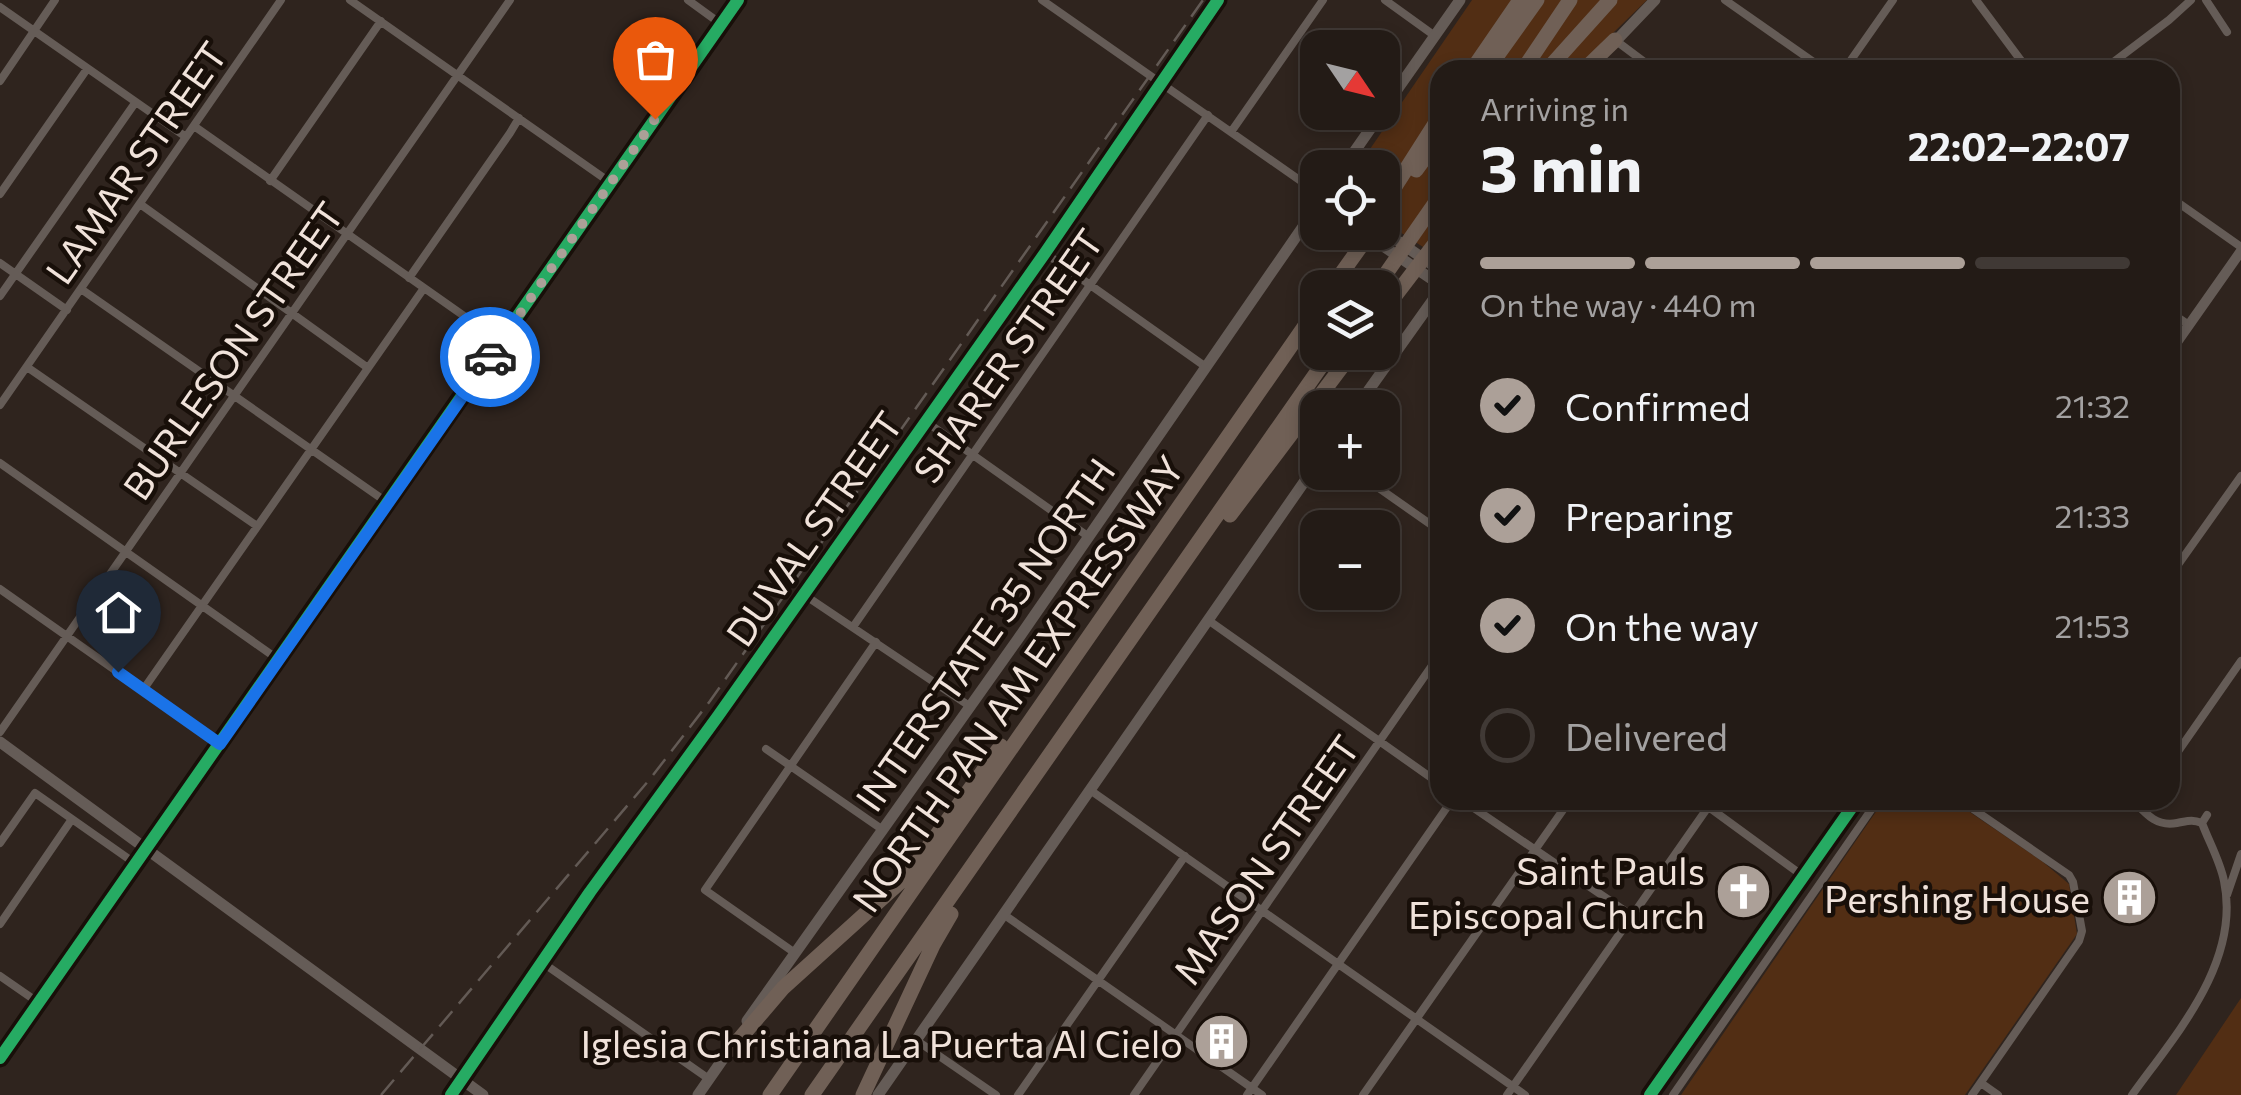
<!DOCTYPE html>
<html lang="en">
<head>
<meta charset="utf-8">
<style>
  :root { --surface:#231b16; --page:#2f2823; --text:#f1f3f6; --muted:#a3a1a1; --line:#403935; --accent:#aca098 }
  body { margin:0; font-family:Commissioner,sans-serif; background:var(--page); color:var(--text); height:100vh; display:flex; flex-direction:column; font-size:38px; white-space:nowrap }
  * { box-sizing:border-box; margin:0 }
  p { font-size:32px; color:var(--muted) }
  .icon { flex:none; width:55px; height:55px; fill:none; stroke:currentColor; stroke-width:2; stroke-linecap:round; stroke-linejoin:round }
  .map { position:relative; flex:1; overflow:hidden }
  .details { position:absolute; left:1430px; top:60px; width:750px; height:750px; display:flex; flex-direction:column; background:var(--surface); border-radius:30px; box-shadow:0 5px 15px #0003,0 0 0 2px var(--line) }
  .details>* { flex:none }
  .needle { width:65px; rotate:125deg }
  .buttons { position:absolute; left:1300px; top:30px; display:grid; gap:20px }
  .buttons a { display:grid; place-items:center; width:100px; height:100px; border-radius:20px; background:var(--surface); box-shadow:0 5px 15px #0003,0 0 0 2px var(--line); font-size:50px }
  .pin { position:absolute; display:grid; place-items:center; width:85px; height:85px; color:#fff; margin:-102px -42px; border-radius:50% 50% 50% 0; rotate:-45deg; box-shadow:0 0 10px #0007 }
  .pin .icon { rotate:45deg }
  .courier { position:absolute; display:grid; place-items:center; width:100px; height:100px; margin:-50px; border:8px solid #1a73e8; border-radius:50%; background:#fff; color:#222; box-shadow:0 2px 12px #0007 }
  .head em { font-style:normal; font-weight:700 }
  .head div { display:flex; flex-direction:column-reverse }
  .head { display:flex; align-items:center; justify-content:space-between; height:170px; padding:0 50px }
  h1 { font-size:65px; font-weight:700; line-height:75px }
  .bar { display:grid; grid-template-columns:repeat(4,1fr); gap:15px 10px; align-content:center; height:120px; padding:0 50px }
  .bar i { height:12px; border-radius:8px; background:var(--line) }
  .bar .selected { background:var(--accent) }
  .bar p { grid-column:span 4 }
  ol { padding:0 50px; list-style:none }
  li { display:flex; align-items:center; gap:30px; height:110px }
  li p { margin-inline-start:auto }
  li .icon { padding:10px; border-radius:50%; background:var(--accent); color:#111; stroke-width:4 }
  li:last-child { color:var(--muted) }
  li i { width:55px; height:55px; border:5px solid var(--line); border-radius:50% }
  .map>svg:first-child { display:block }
</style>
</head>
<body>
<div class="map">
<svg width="2241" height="1095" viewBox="0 0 2241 1095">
  <rect width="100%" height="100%" fill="#2f241e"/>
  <path fill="#522e14" d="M1472,0H1647L1613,33L1584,70H1440V258L1383,221L1382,168H1357Z
    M1884,800H1952L2043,862L2069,884L2077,934L1965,1095H1681Z
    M2241,998V1095H2176Z"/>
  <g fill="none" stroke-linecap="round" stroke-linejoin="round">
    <path stroke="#655c57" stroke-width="8" d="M350,0L611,183
      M688,0L721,24
      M1042,0L1318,193
      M1385,0L1435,36
      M1725,0L1825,70
      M1976,0L2028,70
      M2206,0L2227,32
      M0,7L186,137
      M1615,40L1655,70
      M1844,70L1893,0
      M2103,70L2169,20L2191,0
      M0,81L55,0
      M194,126L501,342
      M1231,132L1323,0
      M270,181L381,21
      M0,194L87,69
      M2170,197L2241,247
      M140,204L368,368
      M1045,253L1206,367
      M0,263L67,310
      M409,278L510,133L519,118
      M81,289L388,503
      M0,296L135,103
      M2170,312L2189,325
      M27,367L257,526
      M0,405L281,0
      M925,421L1089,537
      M0,463L279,660
      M1356,472L1440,531
      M2170,576L2241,476
      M0,589L220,744
      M803,594L971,707
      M1208,620L1440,784
      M853,627L1208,115
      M143,690L424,288
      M0,732L510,0
      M766,749L883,830
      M2170,763L2241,661
      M1090,790L1525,1095
      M1462,800L1631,915
      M1699,800L1803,876
      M1960,800L2069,875L2073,882L2082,931L2079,941L1972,1095
      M2133,800C2146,814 2156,827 2177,823C2188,821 2192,819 2202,823
      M0,843L35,793L136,864
      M2227,895L2241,854
      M1003,914L1262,1095
      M0,924L72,819
      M795,953L705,890L876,642
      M543,963L709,1079
      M0,976L39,1003
      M916,1040L996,1095
      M0,1058L738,0
      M1981,1083L1998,1095
      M451,1095L590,892L718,716L1045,253L1218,0
      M1018,1095L1185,856
      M1134,1095L1440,654
      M1247,1095L1452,800
      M1363,1095L1570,800
      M1507,1095L1713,800
      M1673,1095L1878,800
      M2132,1095C2176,1034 2241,962 2224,881C2220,861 2209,842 2202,823L2207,815"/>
    <path stroke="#655c57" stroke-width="10" d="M2170,352L2241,251
      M1650,1095L1857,800"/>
    <path stroke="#655c57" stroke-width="11" d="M1613,44L1655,0
      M1382,111L1460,0
      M1343,168L1382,112
      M1382,230L1437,268L1440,273
      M1364,233L1430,278L1440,281
      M1356,408L1440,290
      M0,742L483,1095
      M747,1021L1018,639L1318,205
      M698,1095L732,1046
      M878,1095L1318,462"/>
    <path stroke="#706056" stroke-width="15" d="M1472,70L1520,0
      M1487,70L1537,0
      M1523,70L1570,0
      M1547,70L1610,0
      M1584,70L1615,40
      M1416,170L1440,137
      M1382,207L1440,116
      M1331,288L1371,232
      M1376,288L1440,196
      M1382,313L1440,237
      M1230,515L1353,352
      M730,1050L783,988L908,875L1001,746
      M770,1095L1318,307
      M812,1095L1331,352
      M863,1095L933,945L951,914"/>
    <path stroke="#635a55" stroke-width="2.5" stroke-dasharray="20 10" stroke-linecap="butt" d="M381,1095L650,779L710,701L1203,0"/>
    <defs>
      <path id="cycleway" d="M0,1058L738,0
        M451,1095L590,892L718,716L1045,253L1218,0
        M1650,1095L1857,800"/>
    </defs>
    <use href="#cycleway" stroke="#180f09" stroke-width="19"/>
    <use href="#cycleway" stroke="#26ab63" stroke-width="12"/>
  </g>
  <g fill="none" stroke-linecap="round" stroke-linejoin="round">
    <path stroke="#aca098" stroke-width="10" stroke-dasharray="0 18" d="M490,357L655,119"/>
    <path stroke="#1a73e8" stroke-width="12" d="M118,672L220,744L490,357"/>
  </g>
  <defs>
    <symbol id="church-disc" viewBox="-11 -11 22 22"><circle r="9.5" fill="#aca098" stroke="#180f09"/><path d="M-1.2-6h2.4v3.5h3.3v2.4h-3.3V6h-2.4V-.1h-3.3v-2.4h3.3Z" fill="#fff"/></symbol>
    <symbol id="building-disc" viewBox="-11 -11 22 22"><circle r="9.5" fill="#aca098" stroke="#180f09"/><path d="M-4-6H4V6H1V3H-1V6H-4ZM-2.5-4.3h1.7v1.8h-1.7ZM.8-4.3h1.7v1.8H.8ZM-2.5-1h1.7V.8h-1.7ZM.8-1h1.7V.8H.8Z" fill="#fff"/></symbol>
  </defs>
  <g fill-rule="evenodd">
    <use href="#church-disc" x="1712" y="860" width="63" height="63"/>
    <use href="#building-disc" x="2098" y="866" width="63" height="63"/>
    <use href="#building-disc" x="1190" y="1010" width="63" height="63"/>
  </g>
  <g text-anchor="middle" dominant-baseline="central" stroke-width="9" stroke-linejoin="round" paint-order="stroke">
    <g font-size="38" fill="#f0e2da" stroke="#180f09">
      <text transform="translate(135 162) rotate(-55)">LAMAR STREET</text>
      <text transform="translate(232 350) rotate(-55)">BURLESON STREET</text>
      <text transform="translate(1007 355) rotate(-55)">SHARER STREET</text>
      <text transform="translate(813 528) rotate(-55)">DUVAL STREET</text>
      <text transform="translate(984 634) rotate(-55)">INTERSTATE 35 NORTH</text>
      <text transform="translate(1017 683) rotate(-55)">NORTH PAN AM EXPRESSWAY</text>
      <text transform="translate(1265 859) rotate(-55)">MASON STREET</text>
    </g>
    <g font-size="38" fill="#f0e2da" stroke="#180f09" text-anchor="end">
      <text x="1705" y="869">Saint Pauls<tspan x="1705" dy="44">Episcopal Church</tspan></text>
      <text x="2090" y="897">Pershing House</text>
      <text x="1183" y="1042">Iglesia Christiana La Puerta Al Cielo</text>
    </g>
  </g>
</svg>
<div class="buttons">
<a><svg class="needle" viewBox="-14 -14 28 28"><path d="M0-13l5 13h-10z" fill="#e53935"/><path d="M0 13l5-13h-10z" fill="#a3a1a1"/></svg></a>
<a><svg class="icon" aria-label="locate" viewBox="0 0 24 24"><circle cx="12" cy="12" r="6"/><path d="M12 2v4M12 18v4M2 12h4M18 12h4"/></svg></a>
<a><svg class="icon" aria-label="layers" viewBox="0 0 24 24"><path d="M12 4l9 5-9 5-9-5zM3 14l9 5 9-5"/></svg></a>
<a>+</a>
<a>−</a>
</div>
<div class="pin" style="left:655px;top:119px;background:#ea580c"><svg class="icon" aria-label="bag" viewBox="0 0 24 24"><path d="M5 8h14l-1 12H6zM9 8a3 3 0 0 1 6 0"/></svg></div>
<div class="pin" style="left:118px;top:672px;background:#1f2937"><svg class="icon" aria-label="home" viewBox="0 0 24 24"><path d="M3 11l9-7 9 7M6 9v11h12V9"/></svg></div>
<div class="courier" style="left:490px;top:357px"><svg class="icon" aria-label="car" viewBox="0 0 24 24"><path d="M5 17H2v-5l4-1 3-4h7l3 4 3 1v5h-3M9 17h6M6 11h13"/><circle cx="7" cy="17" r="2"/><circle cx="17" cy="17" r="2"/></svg></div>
<section class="details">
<div class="head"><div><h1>3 min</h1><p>Arriving in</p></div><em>22:02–22:07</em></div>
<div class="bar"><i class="selected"></i><i class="selected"></i><i class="selected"></i><i></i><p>On the way · 440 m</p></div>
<ol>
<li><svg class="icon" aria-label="check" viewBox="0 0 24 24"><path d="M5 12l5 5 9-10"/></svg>Confirmed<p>21:32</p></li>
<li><svg class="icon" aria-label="check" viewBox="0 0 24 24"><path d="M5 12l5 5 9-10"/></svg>Preparing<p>21:33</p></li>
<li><svg class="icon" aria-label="check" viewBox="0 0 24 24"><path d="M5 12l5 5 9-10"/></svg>On the way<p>21:53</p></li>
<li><i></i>Delivered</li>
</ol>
</section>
</div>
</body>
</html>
